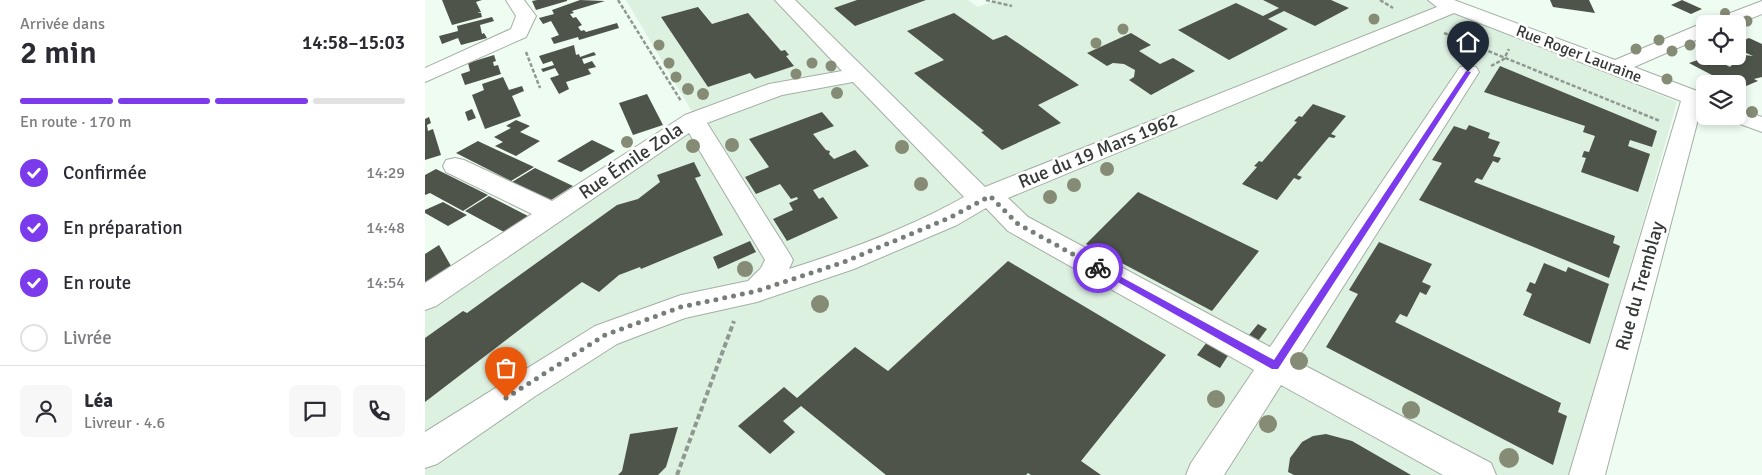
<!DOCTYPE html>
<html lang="fr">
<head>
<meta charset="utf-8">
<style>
  :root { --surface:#fff; --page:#f7f7f7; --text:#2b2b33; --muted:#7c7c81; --line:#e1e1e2; --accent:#7c3aed }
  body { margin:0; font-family:Signika,sans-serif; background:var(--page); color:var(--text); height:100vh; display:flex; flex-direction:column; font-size:19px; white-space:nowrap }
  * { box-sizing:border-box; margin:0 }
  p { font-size:16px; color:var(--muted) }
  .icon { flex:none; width:28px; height:28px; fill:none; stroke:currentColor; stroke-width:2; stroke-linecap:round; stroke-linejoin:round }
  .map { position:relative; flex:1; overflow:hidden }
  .sheet { display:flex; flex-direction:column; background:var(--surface); width:425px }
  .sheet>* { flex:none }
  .controls { position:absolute; left:1271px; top:15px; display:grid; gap:10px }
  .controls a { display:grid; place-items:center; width:50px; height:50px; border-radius:8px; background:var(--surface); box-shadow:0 2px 8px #0003; font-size:25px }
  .pin { position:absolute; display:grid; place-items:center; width:42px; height:42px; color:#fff; margin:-51px -21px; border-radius:50% 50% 50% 0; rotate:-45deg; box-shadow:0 0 5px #0007 }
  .pin .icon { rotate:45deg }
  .courier { position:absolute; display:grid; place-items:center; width:50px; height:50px; margin:-25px; border:4px solid #7c3aed; border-radius:50%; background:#fff; color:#222; box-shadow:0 1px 6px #0007 }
  .head em { font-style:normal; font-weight:600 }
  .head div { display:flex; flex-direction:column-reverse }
  .head { display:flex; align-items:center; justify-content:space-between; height:85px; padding:0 20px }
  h1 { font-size:32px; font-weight:600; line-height:38px }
  .bar { display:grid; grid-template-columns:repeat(4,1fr); gap:8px 5px; align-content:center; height:60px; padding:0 20px }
  .bar i { height:6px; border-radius:4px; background:var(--line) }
  .bar .on { background:var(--accent) }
  .bar p { grid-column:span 4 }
  .line { display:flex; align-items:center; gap:12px; padding:0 20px; border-top:1px solid var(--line) }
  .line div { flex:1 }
  .round { display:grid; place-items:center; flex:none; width:52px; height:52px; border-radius:8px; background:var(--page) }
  ol { padding:0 20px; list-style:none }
  li { display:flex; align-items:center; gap:15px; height:55px }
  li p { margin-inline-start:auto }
  li .icon { padding:5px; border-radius:50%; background:var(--accent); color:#fff; stroke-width:4 }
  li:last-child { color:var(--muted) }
  li i { width:28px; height:28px; border:2px solid var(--line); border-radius:50% }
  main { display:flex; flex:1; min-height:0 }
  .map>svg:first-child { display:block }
</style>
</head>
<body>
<main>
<section class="sheet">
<div class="head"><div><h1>2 min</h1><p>Arrivée dans</p></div><em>14:58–15:03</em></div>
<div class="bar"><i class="on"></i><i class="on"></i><i class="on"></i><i></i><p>En route · 170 m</p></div>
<ol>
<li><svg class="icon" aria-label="check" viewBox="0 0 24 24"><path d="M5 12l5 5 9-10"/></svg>Confirmée<p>14:29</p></li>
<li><svg class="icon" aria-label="check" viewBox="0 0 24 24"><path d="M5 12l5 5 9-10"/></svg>En préparation<p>14:48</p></li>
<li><svg class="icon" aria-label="check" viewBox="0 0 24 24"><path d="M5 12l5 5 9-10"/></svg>En route<p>14:54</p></li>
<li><i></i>Livrée</li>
</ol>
<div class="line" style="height:90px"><a class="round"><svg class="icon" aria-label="person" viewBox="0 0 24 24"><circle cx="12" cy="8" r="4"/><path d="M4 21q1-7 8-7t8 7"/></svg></a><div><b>Léa</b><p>Livreur · 4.6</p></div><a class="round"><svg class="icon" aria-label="chat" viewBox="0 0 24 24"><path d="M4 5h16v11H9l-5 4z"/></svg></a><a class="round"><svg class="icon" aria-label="phone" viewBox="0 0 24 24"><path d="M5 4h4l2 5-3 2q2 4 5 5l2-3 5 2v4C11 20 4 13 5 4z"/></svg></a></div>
</section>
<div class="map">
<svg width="1337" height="475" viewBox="0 0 1337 475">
  <rect width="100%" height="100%" fill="#effcf2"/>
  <path fill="#ddf1e1" d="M201,0H543L553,7L571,0H1004L1252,102L1146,475H0V302L273,122Z"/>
  <path fill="#4e5449" d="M17,0H57L51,2L56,12L52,13H56L57,17L27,25Z
    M112,0H142V1L111,10L107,1Z
    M155,0L180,1L147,11L149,13L145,14L148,18L151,17L157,25L153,27L156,31L159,30L161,32L192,23L194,28L154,40L153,37L129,44L126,38L134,35L126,21L118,24L114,18L129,14L127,10Z
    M432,0H501L430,26L409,8Z
    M838,0H906L924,8L890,26L859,11L843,19L863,29L804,60L753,30L811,3L838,16L854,8Z
    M1125,0H1164L1170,13L1128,7Z
    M1257,0L1277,9L1266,14L1246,5Z
    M273,7L287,24L323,13L356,51L360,50L364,55L361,56L369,66L330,79L325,73L283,87L236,17Z
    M529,13L568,40L581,35L654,85L613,105L636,123L577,150L556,132L559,131L489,73L519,60L482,31Z
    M67,17L69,21L55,25L57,34L59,33L62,38L36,45L33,38L17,44L14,36L33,31L32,26Z
    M706,33L726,45L714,51L735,64L748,58L770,71L726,95L704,80L709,77L710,70L699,64L688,63L682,66L662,53Z
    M1324,38L1337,44V77L1329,79L1333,81L1314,89L1312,84H1304L1264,63L1284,56L1305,67L1307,65L1303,62L1319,55L1328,56L1312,49V43Z
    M149,45L151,55L154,54L155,57L169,52L171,55L157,59L159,64L167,61L171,67L163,69L166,74L141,82L144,89L134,94L125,78L134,75L130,68L118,72L116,69L129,65L127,61L118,64L114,56Z
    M69,55L71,61L68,62L69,66L73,65L76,74L40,85L36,74L45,71L43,63Z
    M1075,66L1232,131L1227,147L1205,140L1203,146L1225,154L1213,192L1156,172L1161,158L1157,157L1159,151L1164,152L1170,136L1158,132L1160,126L1059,92Z
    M78,77L84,90L97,86L99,91L87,96L96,116L60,129L47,95L59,90L57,84Z
    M222,94L238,125L208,135L194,103Z
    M888,104L921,116L906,134L911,136L909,138L904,137L872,175L877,177L874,180L869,178L852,200L817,184L832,167L829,166L834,161L837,162L872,122L869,121L874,116L877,117Z
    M47,109L51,118L43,121L40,112Z
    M397,112L409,126L388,134L401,150L405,151L404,154L409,159L430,150L444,166L388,190L394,199L398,197L413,218L362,241L348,219L368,210L364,203L373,199L372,197L366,199L355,184L331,194L320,177L344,167L324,139Z
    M4,117L6,123L2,125L3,131L8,129L16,155L0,160V119Z
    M91,120L105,126L95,132L115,141L91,156L70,146L78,142L69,137L86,128L81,126Z
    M1044,125L1065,133L1063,138L1075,142L1068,156L1076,158L1073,163L1068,161L1057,180L1052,178L1049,182L1190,236L1188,243L1195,246L1184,278L994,200L1017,163L1007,160L1029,126L1041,130Z
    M167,140L190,151L156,172L132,161Z
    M53,141L57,143L109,167L86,181L31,153Z
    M269,162L276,176L270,178L298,235L216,269L215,267L194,275L174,292L157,282L0,402V338L38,311L42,313L192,205L213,199L235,182L232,175Z
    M110,168L148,186L126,200L87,182Z
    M11,169L63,195L38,211L5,193L0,195V175Z
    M713,192L834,251L787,311L661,244Z
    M64,196L103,216L79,232L40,211Z
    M18,202L42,215L23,226L0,213V210Z
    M325,241L331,252L293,269L288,257Z
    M954,242L1007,264L997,282L1006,286L1001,295L995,292L982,317L975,314L970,322L1136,403L1133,412L1142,416L1128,465L901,347L933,294L924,290Z
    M14,245L26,266L0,283V254Z
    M583,261L741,355L656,461L676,475H606L603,473L601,475H461L376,406L358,421L370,432L345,454L313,426L359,387L372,398L430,347L463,371Z
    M1119,263L1141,272L1143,267L1184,284L1165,344L1098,315L1107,294L1101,291L1105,282L1110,284Z
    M833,324L842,329L833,341L824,335Z
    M782,342L804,354L795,368L772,355Z
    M253,427L241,467L233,475H193L197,471L205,434Z
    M901,434L927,441L986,475H869L863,472L865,458L877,442L888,436Z"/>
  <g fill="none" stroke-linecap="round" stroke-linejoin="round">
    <defs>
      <path id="minor" d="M81,0H99L111,16L101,37L0,82V68L86,29L91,16Z
        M350,0H370L560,187L1012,7L1003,0H1029L1190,60L1273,25L1283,24H1280V36L1209,67L1280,94V109L1276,108L1180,475H1144L1256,101L1029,13L583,198L603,217L845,347L1035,67L1043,66L1051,67L1054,72L871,361L1066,463L1071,475H1018L856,385L799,475H761L766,463L829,370L583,231L561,208L532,225L429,269L332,302L260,318L192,344L109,397L12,464L0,468V432L170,326L256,295L323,281L336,268L340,260L264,133L11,306L0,310V283L107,214L21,172L18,166L21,160L30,158L39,160L127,201L260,115L344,84L417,71ZM428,82L539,197C484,228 424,250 364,269L368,260L364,253L282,123L357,95Z
        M1337,1V14L1312,24H1284L1287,20Z
        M1312,108L1337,117V132L1304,120L1301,116H1312Z"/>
    </defs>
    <use href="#minor" stroke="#a3afa5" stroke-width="2"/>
    <path stroke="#8f9891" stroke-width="2.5" stroke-dasharray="4 2" stroke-linecap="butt" d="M193,0L256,101
      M561,0L587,6
      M955,0L968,8
      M1019,33L1235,121
      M101,52L115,88
      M1066,66L1079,59L1084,49"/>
    <path stroke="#8f9891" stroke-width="4" stroke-dasharray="5.5 3" stroke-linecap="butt" d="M252,475L309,321"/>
    <use href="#minor" fill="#fff" fill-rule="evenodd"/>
  </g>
  <g fill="#858b75">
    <circle cx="1300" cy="13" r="5"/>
    <circle cx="949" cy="19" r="5.5"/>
    <circle cx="1322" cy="21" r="5.5"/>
    <circle cx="698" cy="29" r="5.5"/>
    <circle cx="1234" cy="40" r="5.5"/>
    <circle cx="671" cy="43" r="5.5"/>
    <circle cx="234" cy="45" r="5.5"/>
    <circle cx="1265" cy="45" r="5.5"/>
    <circle cx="1211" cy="49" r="5.5"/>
    <circle cx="1247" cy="51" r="5.5"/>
    <circle cx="244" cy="63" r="5.5"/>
    <circle cx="387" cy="63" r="5.5"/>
    <circle cx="406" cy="66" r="5.5"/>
    <circle cx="371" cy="74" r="5.5"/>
    <circle cx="251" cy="77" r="5.5"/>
    <circle cx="1242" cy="79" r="5.5"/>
    <circle cx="263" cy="89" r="6"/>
    <circle cx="412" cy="93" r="6"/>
    <circle cx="278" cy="94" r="6"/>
    <circle cx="1327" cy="112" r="6"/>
    <circle cx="202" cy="142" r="6"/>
    <circle cx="307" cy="145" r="7"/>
    <circle cx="268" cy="146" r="7"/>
    <circle cx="477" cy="147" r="7"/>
    <circle cx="682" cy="169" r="7"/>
    <circle cx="496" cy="184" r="7"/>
    <circle cx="649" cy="185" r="7"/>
    <circle cx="625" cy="197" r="7"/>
    <circle cx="683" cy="258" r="8"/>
    <circle cx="320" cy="269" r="8"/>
    <circle cx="395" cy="304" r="9"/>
    <circle cx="874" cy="361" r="9"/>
    <circle cx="791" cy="399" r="9"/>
    <circle cx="986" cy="410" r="9"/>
    <circle cx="843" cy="424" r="9"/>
    <circle cx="1084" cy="458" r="10"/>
  </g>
  <path fill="#7c3aed" d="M1041,71L1046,72L853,369H847L668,268L670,266H676L849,360Z"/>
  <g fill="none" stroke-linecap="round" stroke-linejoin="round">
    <path stroke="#767e78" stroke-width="5" stroke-dasharray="0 9" d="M81,398L180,335L256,307L332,291L419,262L524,218L565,196L593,224L673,268"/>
  </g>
  <g text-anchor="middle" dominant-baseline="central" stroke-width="5" stroke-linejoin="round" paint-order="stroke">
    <g font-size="16" fill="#353a36" stroke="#fff">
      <text transform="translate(1154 54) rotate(21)">Rue Roger Lauraine</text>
    </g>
    <g font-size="19" fill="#353a36" stroke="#fff">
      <text transform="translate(673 151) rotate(-22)">Rue du 19 Mars 1962</text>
      <text transform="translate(206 161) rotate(-34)">Rue Émile Zola</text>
      <text transform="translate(1215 286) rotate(-74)">Rue du Tremblay</text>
    </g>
  </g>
</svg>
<div class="controls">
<a><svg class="icon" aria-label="locate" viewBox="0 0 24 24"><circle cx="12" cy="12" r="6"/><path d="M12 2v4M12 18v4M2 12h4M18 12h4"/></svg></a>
<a><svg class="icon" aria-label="layers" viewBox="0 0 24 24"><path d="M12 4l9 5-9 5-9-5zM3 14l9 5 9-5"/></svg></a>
</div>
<div class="pin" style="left:81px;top:398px;background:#ea580c"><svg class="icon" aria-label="bag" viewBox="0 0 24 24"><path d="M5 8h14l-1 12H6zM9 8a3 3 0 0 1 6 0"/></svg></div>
<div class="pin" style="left:1043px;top:72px;background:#1f2937"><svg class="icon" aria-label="home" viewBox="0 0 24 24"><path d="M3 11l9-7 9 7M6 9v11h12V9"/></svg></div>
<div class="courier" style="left:673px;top:268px"><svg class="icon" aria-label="bike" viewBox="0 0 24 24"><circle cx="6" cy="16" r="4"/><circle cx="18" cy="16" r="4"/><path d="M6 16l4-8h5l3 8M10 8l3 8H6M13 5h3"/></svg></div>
</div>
</main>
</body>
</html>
